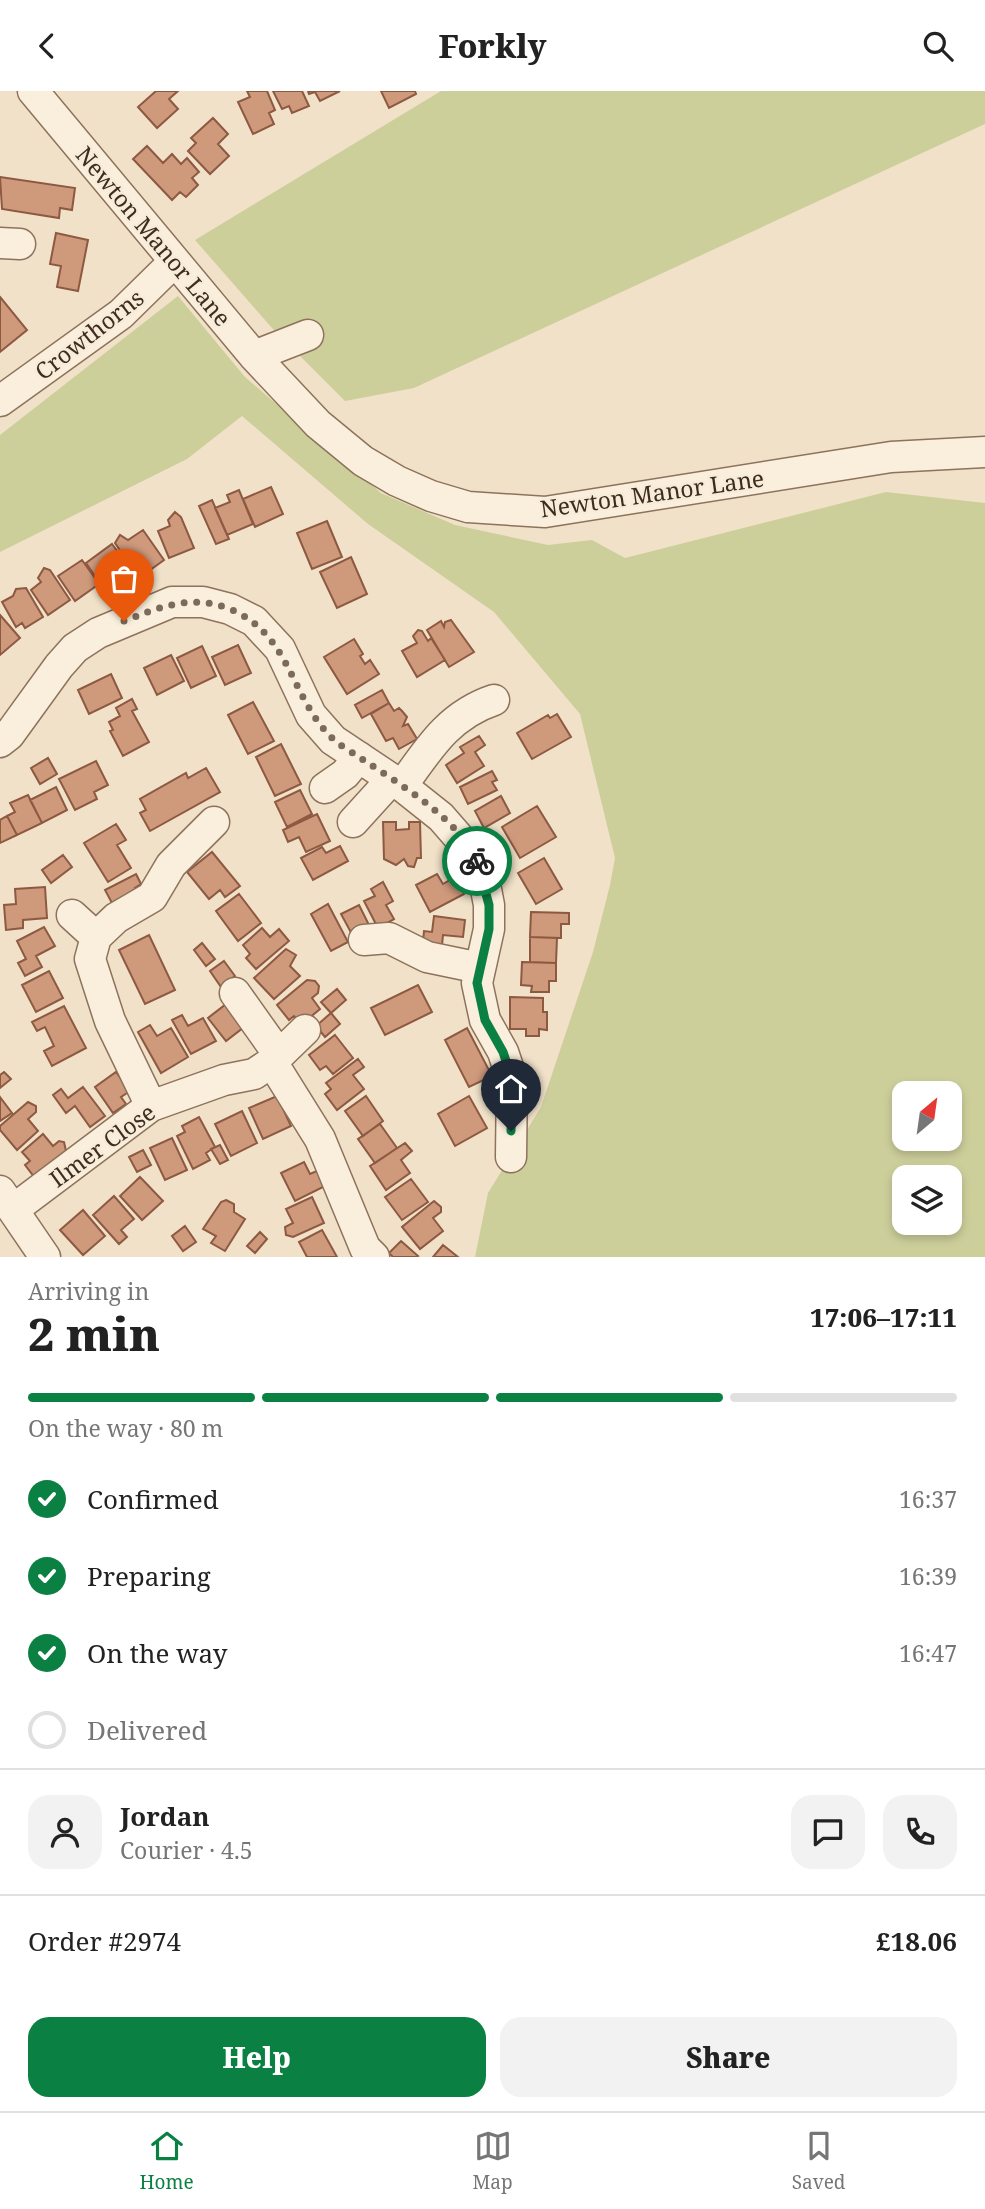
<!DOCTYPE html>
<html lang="en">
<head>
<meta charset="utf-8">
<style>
  :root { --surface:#fff; --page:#f2f2f2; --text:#222; --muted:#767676; --line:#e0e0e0; --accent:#0b8043 }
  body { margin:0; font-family:"Noto Serif",serif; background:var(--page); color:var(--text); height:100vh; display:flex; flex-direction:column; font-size:26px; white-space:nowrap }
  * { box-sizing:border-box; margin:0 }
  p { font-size:23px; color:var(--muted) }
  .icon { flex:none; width:38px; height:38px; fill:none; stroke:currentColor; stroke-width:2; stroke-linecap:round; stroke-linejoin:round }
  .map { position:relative; height:1166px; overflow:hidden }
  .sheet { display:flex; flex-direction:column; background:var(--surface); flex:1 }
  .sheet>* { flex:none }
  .needle { width:46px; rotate:29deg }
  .fabs { position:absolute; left:892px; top:990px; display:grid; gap:14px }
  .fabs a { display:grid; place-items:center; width:70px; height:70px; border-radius:14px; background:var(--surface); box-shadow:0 4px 10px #0003; font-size:35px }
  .pin { position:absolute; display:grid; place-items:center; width:60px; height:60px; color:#fff; margin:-72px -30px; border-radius:50% 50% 50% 0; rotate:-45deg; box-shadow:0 0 7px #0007 }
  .pin .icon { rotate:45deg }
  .courier { position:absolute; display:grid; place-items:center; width:70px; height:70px; margin:-35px; border:5px solid #0b8043; border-radius:50%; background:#fff; color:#222; box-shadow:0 2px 9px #0007 }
  .summary em { font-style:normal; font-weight:800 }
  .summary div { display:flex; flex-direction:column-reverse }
  .summary { display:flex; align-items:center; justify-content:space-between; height:119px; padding:0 28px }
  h1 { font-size:46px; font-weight:800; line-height:52px }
  .bar { display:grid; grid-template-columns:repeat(4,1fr); gap:10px 7px; align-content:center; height:84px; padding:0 28px }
  .bar i { height:9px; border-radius:5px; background:var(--line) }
  .bar .on { background:var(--accent) }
  .bar p { grid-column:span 4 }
  .line { display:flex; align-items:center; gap:18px; padding:0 28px; border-top:2px solid var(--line) }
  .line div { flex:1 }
  .round { display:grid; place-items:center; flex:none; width:74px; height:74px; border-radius:21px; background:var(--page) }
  ol { padding:0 28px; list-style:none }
  li { display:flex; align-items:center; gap:21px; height:77px }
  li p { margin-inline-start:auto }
  li .icon { padding:7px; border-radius:50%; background:var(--accent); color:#fff; stroke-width:4 }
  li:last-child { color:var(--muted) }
  li i { width:38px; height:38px; border:4px solid var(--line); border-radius:50% }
  .cta { display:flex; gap:14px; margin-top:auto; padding:14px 28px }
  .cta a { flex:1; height:80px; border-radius:21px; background:var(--accent); color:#fff; font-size:28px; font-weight:800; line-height:80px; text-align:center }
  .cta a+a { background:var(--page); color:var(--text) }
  header { display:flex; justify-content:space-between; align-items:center; height:91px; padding:0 28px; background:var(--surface); font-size:32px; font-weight:800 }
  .menu { display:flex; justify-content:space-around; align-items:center; height:98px; border-top:2px solid var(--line); background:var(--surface); font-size:19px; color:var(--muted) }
  .menu a { display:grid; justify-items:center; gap:4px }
  .menu .on { color:var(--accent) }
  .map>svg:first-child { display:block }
</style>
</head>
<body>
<header><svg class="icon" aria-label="back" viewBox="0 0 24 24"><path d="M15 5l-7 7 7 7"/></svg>Forkly<svg class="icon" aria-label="search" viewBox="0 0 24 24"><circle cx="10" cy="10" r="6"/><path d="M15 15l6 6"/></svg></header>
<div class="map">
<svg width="985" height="1166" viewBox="0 0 985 1166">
  <rect width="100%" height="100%" fill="#f0e1c8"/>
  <path fill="#cdcf9b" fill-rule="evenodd" d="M441,0H985V33L414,297L345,310L272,237L195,149Z
    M178,205L245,286L381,402L455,434L548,454L592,449L625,467L886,401L985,412V1166H475L488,1102L541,1016L593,861L610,794L615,767L580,623L494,521L368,433L242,325L187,368L0,461V344ZM905,1003H950V1048H905ZM905,1087H950V1132H905Z"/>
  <path fill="#cf997c" stroke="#8d5941" stroke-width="2" d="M156,0H178L169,8L178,18L157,37L138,16Z
    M247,0H267L275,19L269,22L274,33L253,43L238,11L250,6Z
    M273,0H302L309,15L292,22L289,15L282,18Z
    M308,0H340L320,10L315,1L309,3Z
    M381,0H415L416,3L389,17Z
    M213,27L228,43L218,53L229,65L210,83L188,60L196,52L191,47Z
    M147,55L163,72L172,63L181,73L187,67L199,81L192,87L198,94L186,106L180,101L172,109L133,68Z
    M0,86L75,97L72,119L60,117L59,127L2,118Z
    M56,142L88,149L78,200L57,196L61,175L50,173Z
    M0,206L27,239L0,261Z
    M271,396L283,423L255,436L243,408Z
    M239,399L253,433L227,444L215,417L230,411L227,404Z
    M212,409L229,448L216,453L199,415Z
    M175,421L181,426L194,457L169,467L158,440L170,435L168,429Z
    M327,430L342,466L312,478L297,442Z
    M143,439L164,469L139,487L115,452L120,444L128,449Z
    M112,453L134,483L107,502L86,472Z
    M351,466L367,503L337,517L320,481Z
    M82,469L99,493L75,510L58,485Z
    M44,477L50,479L70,509L48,524L31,499L41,491L38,487Z
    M26,497L43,526L25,537L22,532L16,536L2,511L13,505L16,498Z
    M0,524L20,547L0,564Z
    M451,529L474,561L449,576L427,539L441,530L444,536L445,531Z
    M418,539L422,540L428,550L431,547L445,569L417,586L402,560L417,552L413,545Z
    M354,548L363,563L360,565L365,573L370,569L379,583L347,603L324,566Z
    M238,554L251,582L225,594L212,566Z
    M202,555L216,585L191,597L177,567Z
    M171,564L184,590L157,604L144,577Z
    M111,583L122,607L89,623L78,599Z
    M382,599L389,612L362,627L355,614Z
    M132,608L137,618L132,620L149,651L123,665L110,640L113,639L109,631L120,625L116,617Z
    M253,611L274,650L248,663L228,624Z
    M389,612L394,620L399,617L402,620L407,626L403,635L408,633L417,648L399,658L393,647L386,650L371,623Z
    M557,623L571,646L532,668L517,642L548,624L550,627Z
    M479,645L485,654L475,661L484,675L457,692L446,674L464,662L460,656Z
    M281,653L301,693L275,705L256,666Z
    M48,667L57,683L40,693L31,677Z
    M96,670L108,694L94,701L97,708L75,719L59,688Z
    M206,677L220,701L150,740L140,722L146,719L140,708L186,682L188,687Z
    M492,680L497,689L492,691L497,699L468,713L460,696Z
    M56,696L67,719L42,732L30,709Z
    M300,699L312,723L287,736L275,711Z
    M28,704L42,732L17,744L7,725L15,721L10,712Z
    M501,705L510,722L484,737L475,720Z
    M537,715L556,746L520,767L502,736Z
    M317,723L330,750L306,761L299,746L288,751L283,739Z
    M7,725L17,744L0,752V729Z
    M383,731H396V739L409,738V731H420L421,767H417L414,776L408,775L404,768L396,774L384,768Z
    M116,733L126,749L117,754L131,777L108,791L84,752Z
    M340,755L348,770L313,789L301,767L322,756L326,762Z
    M212,761L240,795L225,806L220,799L209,808L187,781Z
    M63,764L72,776L51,792L42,779Z
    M544,767L562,798L536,813L518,782Z
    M136,783L141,793L135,797L137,802L113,814L105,799Z
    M437,783L443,793L455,786L464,803L430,821L416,794Z
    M383,791L393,810L386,814L394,828L378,837L364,810L375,805L371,798Z
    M45,796L47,827L23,829V837L6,839L4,814L16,813L15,798Z
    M239,803L261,832L238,850L216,820Z
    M328,813L348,851L331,860L311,823Z
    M359,814L372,840L355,849L341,823Z
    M531,821L569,822V833H561V847L530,846Z
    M434,825L465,829L463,846L443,844L442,854L423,851L424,840L432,841Z
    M44,836L55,855L36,865L42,876L25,885L18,872L26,868L17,850Z
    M262,837L270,846L279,838L289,850L256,878L246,867L250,863L243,854Z
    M149,844L175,899L145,913L119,859Z
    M530,846L557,847L556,872L530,871Z
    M202,852L215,868L206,875L194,859Z
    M286,858L296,864L290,875L300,885L274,908L254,887Z
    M224,870L235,885L221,896L210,880Z
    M522,871L556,872V890H549V901H531L532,895L521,894Z
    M49,880L63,907L36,921L22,894Z
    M307,889L315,890L319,895L318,902L312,907L320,918L302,933L294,925L289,929L277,914Z
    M418,894L432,921L385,944L371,917Z
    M337,898L346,909L331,922L321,911Z
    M510,906L543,907V921H547V939L539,938V945H526V938H510Z
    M230,910L248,933L226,950L208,927Z
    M64,915L86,957L52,975L44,960L54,955L45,936L37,940L32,931Z
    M331,922L340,933L325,946L316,935Z
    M182,924L188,935L203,927L216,950L191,963L172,929Z
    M150,934L157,945L171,937L188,966L161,982L138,941Z
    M467,937L492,985L469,996L445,949Z
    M335,944L353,967L333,983L326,975L320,979L309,964Z
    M358,968L364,976L353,984L364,998L337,1019L325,1003L331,998L326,992Z
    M4,981L11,988L0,997V984Z
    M116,981L130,1000L121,1006L126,1013L113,1022L95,996Z
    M83,996L105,1025L90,1036L75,1015L66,1022L53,1004L61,998L68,1007Z
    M277,1005L291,1035L263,1048L249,1017Z
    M366,1005L383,1030L363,1045L345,1020Z
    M469,1005L487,1037L455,1055L438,1023Z
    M0,1006L12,1022L0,1030Z
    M28,1011L36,1015V1021L28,1028L38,1040L17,1059L0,1039V1035Z
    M242,1020L257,1052L231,1065L215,1033Z
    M199,1026L215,1056L206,1062L210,1069L193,1078L177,1045L185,1041L182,1035Z
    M380,1033L397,1057L375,1072L358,1048Z
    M43,1043L53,1055L59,1050L64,1051L66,1060L35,1087L25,1074L30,1070L22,1061Z
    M172,1047L187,1079L165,1089L150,1057Z
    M405,1052L412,1060L401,1069L410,1082L386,1099L370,1075Z
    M220,1054L228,1069L220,1073L211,1058Z
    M143,1059L151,1074L137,1081L129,1066Z
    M304,1071L310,1083L319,1079L327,1094L295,1110L281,1082Z
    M140,1086L163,1110L142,1129L120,1105Z
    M411,1088L428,1111L402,1129L385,1106Z
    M114,1105L134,1128L121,1139L127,1146L119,1153L93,1124Z
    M312,1106L324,1132L293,1146L286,1144L285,1136L293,1132L286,1118Z
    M226,1109L234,1113V1121L245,1128L225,1160L211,1152L216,1145L203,1138L221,1111Z
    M434,1110L441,1116V1121L433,1127L443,1140L420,1158L402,1136Z
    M83,1119L105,1145L83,1164L60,1139Z
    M185,1135L196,1151L183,1160L172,1145Z
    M322,1139L337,1166H307L299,1151Z
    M260,1141L267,1148L255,1162L247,1155Z
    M401,1150L418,1165L416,1166H393L389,1162Z
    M443,1154L458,1166H433Z"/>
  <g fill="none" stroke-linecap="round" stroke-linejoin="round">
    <defs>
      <path id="minor" d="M33,0L254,265L318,333L363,370L397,390L431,405L468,416L545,421L891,366L985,361
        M0,152L20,153
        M254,265L308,244
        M0,310L121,223L174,171
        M0,651L9,644L59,575L75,557L98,542L172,511H203L230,518L254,530L280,558L311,624L333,649L402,695L441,726L475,765L484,788L489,814V838L477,892L485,929L503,961L512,988L511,1066
        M402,695C429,657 449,624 494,609
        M325,697L345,683L359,666
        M353,731L392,688
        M72,824L96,846
        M364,849L389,847L427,866L480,877
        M235,902L279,964
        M272,971L320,1048L365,1157L374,1166
        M151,1015L110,930L90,868L96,846L116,827L152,806L171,774L214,731
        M0,1100L45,1166
        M14,1118L151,1015L224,989L254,983L272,971L305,939"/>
    </defs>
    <use href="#minor" stroke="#8d725c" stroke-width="33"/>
    <use href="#minor" stroke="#faefdc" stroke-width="30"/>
  </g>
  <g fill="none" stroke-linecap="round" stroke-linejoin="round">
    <path stroke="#7c6b5b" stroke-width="7" stroke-dasharray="0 12.6" d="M124,530C160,516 193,502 232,519C291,545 290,605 331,646C340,655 352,661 362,668C398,692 460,729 477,770"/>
    <path stroke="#0b8043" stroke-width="9" d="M477,770L489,814V838L477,892L485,929L503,961L512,988L511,1040"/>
  </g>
  <g text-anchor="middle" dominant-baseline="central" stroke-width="5" stroke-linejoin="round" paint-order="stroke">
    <g font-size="23" fill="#3d2c20" stroke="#f7ecd8">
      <text transform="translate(154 145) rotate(50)">Newton Manor Lane</text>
      <text transform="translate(89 243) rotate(-38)">Crowthorns</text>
      <text transform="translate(652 402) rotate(-8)">Newton Manor Lane</text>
      <text transform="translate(102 1054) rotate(-36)">Ilmer Close</text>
    </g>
  </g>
</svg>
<div class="fabs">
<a><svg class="needle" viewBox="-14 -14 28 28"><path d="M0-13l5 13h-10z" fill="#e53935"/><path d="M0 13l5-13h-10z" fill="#767676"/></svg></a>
<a><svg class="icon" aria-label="layers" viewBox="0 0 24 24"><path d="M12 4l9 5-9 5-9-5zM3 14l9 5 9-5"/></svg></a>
</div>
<div class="pin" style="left:124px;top:530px;background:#ea580c"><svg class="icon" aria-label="bag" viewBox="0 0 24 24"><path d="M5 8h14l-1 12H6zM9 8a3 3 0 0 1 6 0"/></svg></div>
<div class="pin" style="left:511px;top:1040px;background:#1f2937"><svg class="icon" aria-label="home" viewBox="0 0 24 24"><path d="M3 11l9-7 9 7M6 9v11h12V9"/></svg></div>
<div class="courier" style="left:477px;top:770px"><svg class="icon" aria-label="bike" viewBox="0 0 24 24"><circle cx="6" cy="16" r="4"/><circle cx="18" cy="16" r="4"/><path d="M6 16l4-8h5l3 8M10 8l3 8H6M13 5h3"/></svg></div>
</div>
<section class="sheet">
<div class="summary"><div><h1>2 min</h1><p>Arriving in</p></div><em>17:06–17:11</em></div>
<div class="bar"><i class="on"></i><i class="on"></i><i class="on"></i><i></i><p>On the way · 80 m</p></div>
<ol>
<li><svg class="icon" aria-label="check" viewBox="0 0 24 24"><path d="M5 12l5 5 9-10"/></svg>Confirmed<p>16:37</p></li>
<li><svg class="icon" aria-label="check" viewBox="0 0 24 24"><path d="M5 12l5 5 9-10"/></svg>Preparing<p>16:39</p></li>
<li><svg class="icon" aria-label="check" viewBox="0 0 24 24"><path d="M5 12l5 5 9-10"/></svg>On the way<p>16:47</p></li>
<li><i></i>Delivered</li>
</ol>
<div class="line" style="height:126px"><a class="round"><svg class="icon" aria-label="person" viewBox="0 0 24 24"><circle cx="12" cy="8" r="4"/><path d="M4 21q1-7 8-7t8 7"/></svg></a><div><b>Jordan</b><p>Courier · 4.5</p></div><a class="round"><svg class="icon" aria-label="chat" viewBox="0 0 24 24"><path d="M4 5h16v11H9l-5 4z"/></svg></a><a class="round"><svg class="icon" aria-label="phone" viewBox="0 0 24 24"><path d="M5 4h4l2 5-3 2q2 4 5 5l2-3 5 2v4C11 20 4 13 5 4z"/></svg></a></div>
<div class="line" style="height:91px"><div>Order #2974</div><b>£18.06</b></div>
<div class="cta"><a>Help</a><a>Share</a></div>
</section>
<nav class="menu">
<a class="on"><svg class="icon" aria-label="home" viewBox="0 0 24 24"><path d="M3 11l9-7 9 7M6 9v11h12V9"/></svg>Home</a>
<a><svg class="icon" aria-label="map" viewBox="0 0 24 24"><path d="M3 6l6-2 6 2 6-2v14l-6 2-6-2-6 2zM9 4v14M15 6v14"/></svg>Map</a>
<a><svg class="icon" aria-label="saved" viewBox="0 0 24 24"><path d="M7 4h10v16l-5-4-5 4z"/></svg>Saved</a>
</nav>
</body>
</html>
